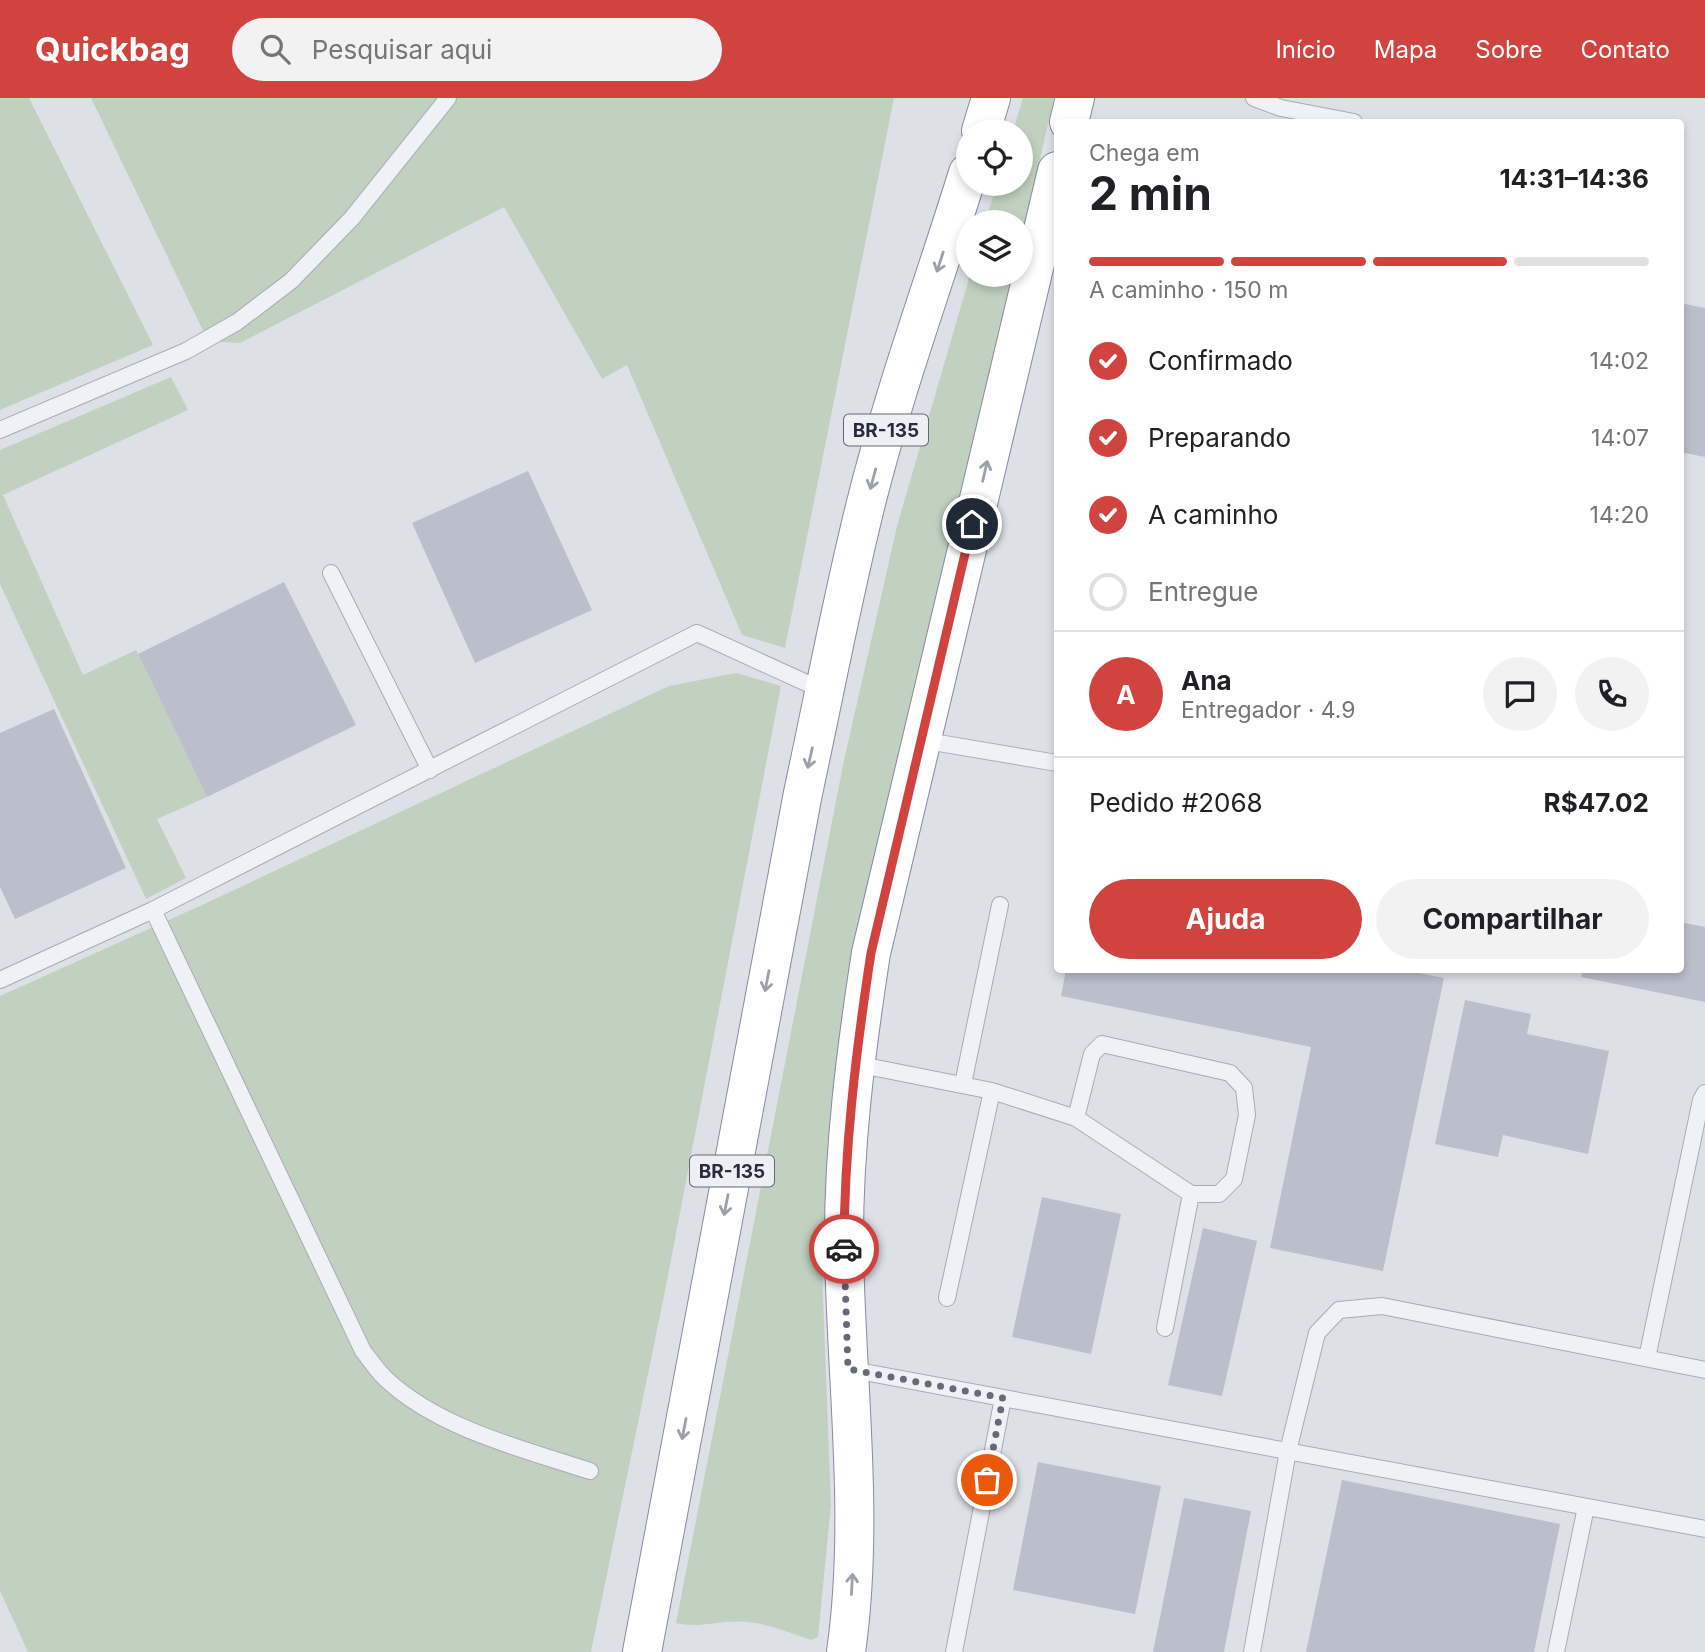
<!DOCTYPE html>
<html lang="pt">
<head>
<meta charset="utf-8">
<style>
  :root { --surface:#fff; --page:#f2f2f2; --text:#202124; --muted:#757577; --line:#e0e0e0; --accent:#d0433f }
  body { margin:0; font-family:Inter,sans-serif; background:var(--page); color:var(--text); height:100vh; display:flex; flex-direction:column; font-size:26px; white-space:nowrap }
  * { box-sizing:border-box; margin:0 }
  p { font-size:23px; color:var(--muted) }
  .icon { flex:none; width:38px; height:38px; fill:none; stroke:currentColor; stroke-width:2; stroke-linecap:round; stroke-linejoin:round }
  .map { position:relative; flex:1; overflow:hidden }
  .drawer { position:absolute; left:1054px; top:21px; width:630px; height:854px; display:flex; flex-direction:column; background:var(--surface); border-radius:7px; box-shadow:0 4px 10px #0003 }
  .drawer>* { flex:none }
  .tools { position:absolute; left:956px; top:21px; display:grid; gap:14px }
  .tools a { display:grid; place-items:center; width:77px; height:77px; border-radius:50%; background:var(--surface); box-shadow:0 4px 10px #0003; font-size:35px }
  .pin { position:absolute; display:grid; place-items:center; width:60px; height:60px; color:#fff; margin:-30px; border:4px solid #fff; border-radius:50%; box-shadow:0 2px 7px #0007 }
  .courier { position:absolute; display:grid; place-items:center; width:70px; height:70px; margin:-35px; border:5px solid #d0433f; border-radius:50%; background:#fff; color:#222; box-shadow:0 2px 9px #0007 }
  .summary em { font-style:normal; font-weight:700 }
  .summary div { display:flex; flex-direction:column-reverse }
  .summary { display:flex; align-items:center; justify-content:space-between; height:119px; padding:0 35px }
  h1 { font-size:46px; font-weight:700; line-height:52px }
  .bar { display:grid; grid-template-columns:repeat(4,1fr); gap:10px 7px; align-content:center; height:84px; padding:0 35px }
  .bar i { height:9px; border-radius:5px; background:var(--line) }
  .bar .on { background:var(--accent) }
  .bar p { grid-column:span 4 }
  .line { display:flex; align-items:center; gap:18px; padding:0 35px; border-top:2px solid var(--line) }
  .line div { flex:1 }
  .round { display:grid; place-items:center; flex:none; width:74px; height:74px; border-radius:37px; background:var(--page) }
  ol { padding:0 35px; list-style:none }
  li { display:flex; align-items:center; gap:21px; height:77px }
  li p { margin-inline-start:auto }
  li .icon { padding:7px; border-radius:50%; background:var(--accent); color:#fff; stroke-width:4 }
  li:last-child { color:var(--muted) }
  li i { width:38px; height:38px; border:4px solid var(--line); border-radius:50% }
  .primary-button { display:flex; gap:14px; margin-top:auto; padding:14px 35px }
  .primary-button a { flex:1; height:80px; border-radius:42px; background:var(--accent); color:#fff; font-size:28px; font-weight:700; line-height:80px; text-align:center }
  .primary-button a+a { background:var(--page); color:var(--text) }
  header { display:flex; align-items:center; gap:42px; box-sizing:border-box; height:98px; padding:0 35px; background:var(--accent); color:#fff }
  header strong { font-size:33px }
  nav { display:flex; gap:38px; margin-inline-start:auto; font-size:24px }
  .search { width:490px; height:63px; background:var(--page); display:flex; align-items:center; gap:18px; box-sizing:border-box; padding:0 24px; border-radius:38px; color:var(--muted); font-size:26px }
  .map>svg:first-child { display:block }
</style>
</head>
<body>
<header>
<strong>Quickbag</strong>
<div class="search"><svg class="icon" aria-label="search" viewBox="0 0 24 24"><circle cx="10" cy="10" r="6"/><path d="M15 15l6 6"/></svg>Pesquisar aqui</div>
<nav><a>Início</a><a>Mapa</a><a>Sobre</a><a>Contato</a></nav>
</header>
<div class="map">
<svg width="1705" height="1554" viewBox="0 0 1705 1554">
  <rect width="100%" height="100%" fill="#dee0e8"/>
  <path fill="#c0d2bf" d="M0,0H29L153,247L0,312Z
    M91,0H894L785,550L742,537L627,267L602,281L504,109L240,245L208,243Z
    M1023,0H1054L1020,149V124H985L997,86H1020V33H1013Z
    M970,177H1014L828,1085L822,1171L831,1407L818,1539L811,1542C790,1535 769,1526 747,1524C723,1521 699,1531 676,1525L843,667L897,428Z
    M171,279L188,312L3,397L83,577L136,552L207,699L157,721L186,780L146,801L0,486V352Z
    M736,575L781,588L665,1193L591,1554H28L0,1493V898L202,807L669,588Z"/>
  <path fill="#bbbecb" d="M1680,205L1705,210V359L1680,354Z
    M528,373L592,512L475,565L412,425Z
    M284,484L356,627L207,699L138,556Z
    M54,611L126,770L15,821L0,789V635Z
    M1680,824L1705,829V904L1581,879L1583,872H1680Z
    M1066,872H1404L1444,880L1383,1173L1270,1150L1311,949L1061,898Z
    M1465,902L1531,916L1527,936L1609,953L1588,1056L1503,1037L1498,1059L1435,1046Z
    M1042,1099L1121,1116L1091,1256L1012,1239Z
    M1203,1130L1257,1143L1222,1298L1168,1287Z
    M1038,1364L1161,1388L1135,1516L1013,1492Z
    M1342,1382L1560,1426L1534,1554H1306Z
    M1184,1400L1251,1413L1224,1554H1153Z"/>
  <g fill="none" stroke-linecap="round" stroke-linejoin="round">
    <defs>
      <path id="service" d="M1254,0L1281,10L1354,24
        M0,332L186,253L237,224L291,183L352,120L448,0
        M331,475L430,672
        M921,642L1057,665
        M153,812L363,1253C371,1263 378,1274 387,1282C440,1331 523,1351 590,1373
        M0,882L153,812L697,535L824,593
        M856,966L992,993L1076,1020L1191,1096H1219L1234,1081L1247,1017L1244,990L1230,975L1102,946L1092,956L1076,1020
        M963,986L1000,807
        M947,1200L992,993
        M1165,1230L1191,1096
        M1647,1260L1701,1002L1705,995
        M848,1271L1705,1431
        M954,1554L1003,1300
        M1252,1554L1288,1353L1317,1235L1339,1212L1382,1208L1705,1272
        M1556,1554L1586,1409"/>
      <path id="trunk" d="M1069,24L1075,0
        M981,33L991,0
        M642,1554L803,695C824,598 842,501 866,405C894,293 934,185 968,75
        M846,1554C865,1421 846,1284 844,1151C843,1052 856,952 871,855L1057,73"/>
    </defs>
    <use href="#service" stroke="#a7aab5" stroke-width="18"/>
    <use href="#trunk" stroke="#858a9f" stroke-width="40"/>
    <use href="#service" stroke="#f0f1f6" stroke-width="16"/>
    <use href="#trunk" stroke="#fff" stroke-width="38"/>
  </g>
  <defs><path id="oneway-shaft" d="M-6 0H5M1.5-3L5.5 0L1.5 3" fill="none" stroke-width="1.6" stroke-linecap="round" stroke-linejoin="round" transform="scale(1.75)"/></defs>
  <g stroke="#9ea0a9">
    <use href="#oneway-shaft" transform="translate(940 164) rotate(108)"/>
    <use href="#oneway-shaft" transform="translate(985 373) rotate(-77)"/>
    <use href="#oneway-shaft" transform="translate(873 381) rotate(105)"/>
    <use href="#oneway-shaft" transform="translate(810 660) rotate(103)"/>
    <use href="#oneway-shaft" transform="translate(767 883) rotate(101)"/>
    <use href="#oneway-shaft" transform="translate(726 1107) rotate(101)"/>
    <use href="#oneway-shaft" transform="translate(684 1331) rotate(101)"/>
    <use href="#oneway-shaft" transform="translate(852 1486) rotate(-87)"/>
  </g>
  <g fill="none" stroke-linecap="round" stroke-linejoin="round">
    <path stroke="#676a7a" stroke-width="7" stroke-dasharray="0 12.6" d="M844,1151L848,1271L1003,1300L987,1382"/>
    <path stroke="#d0433f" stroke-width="9" d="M844,1151C844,1052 856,953 871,855L972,426"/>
  </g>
  <g text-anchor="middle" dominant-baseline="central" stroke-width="5" stroke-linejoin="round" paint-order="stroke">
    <g fill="#edeff5" stroke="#626676" stroke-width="2">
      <rect x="844" y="316.5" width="84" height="31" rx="5"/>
      <rect x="690" y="1057.5" width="84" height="31" rx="5"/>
    </g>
    <g font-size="19" font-weight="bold" fill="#272b3f">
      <text x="886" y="332">BR-135</text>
      <text x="732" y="1073">BR-135</text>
    </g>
  </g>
</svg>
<div class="tools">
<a><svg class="icon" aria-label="locate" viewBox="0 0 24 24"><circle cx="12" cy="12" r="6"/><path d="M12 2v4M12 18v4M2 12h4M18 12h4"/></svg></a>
<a><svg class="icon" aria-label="layers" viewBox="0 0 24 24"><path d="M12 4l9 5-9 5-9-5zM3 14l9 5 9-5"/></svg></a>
</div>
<div class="pin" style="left:987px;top:1382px;background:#ea580c"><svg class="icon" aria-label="bag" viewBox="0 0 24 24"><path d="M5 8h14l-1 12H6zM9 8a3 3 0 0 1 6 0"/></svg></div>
<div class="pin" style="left:972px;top:426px;background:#1f2937"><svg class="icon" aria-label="home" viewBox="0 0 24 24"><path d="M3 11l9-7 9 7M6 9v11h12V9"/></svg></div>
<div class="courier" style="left:844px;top:1151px"><svg class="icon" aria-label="car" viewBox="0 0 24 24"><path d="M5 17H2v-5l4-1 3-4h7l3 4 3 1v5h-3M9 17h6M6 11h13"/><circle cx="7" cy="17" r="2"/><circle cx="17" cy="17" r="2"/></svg></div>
<section class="drawer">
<div class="summary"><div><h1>2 min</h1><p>Chega em</p></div><em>14:31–14:36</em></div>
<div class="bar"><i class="on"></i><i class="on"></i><i class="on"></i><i></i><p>A caminho · 150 m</p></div>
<ol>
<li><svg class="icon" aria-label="check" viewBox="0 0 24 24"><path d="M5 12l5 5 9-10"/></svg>Confirmado<p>14:02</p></li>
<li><svg class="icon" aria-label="check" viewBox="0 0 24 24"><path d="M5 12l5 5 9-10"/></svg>Preparando<p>14:07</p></li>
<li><svg class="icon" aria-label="check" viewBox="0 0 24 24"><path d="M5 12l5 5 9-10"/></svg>A caminho<p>14:20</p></li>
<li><i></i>Entregue</li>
</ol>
<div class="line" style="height:126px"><b class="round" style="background:var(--accent);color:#fff">A</b><div><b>Ana</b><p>Entregador · 4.9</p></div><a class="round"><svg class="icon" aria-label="chat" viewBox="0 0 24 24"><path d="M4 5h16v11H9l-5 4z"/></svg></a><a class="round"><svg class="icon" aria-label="phone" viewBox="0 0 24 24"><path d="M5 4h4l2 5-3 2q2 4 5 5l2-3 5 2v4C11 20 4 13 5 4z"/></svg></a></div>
<div class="line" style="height:91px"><div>Pedido #2068</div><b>R$47.02</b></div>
<div class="primary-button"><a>Ajuda</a><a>Compartilhar</a></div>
</section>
</div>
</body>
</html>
